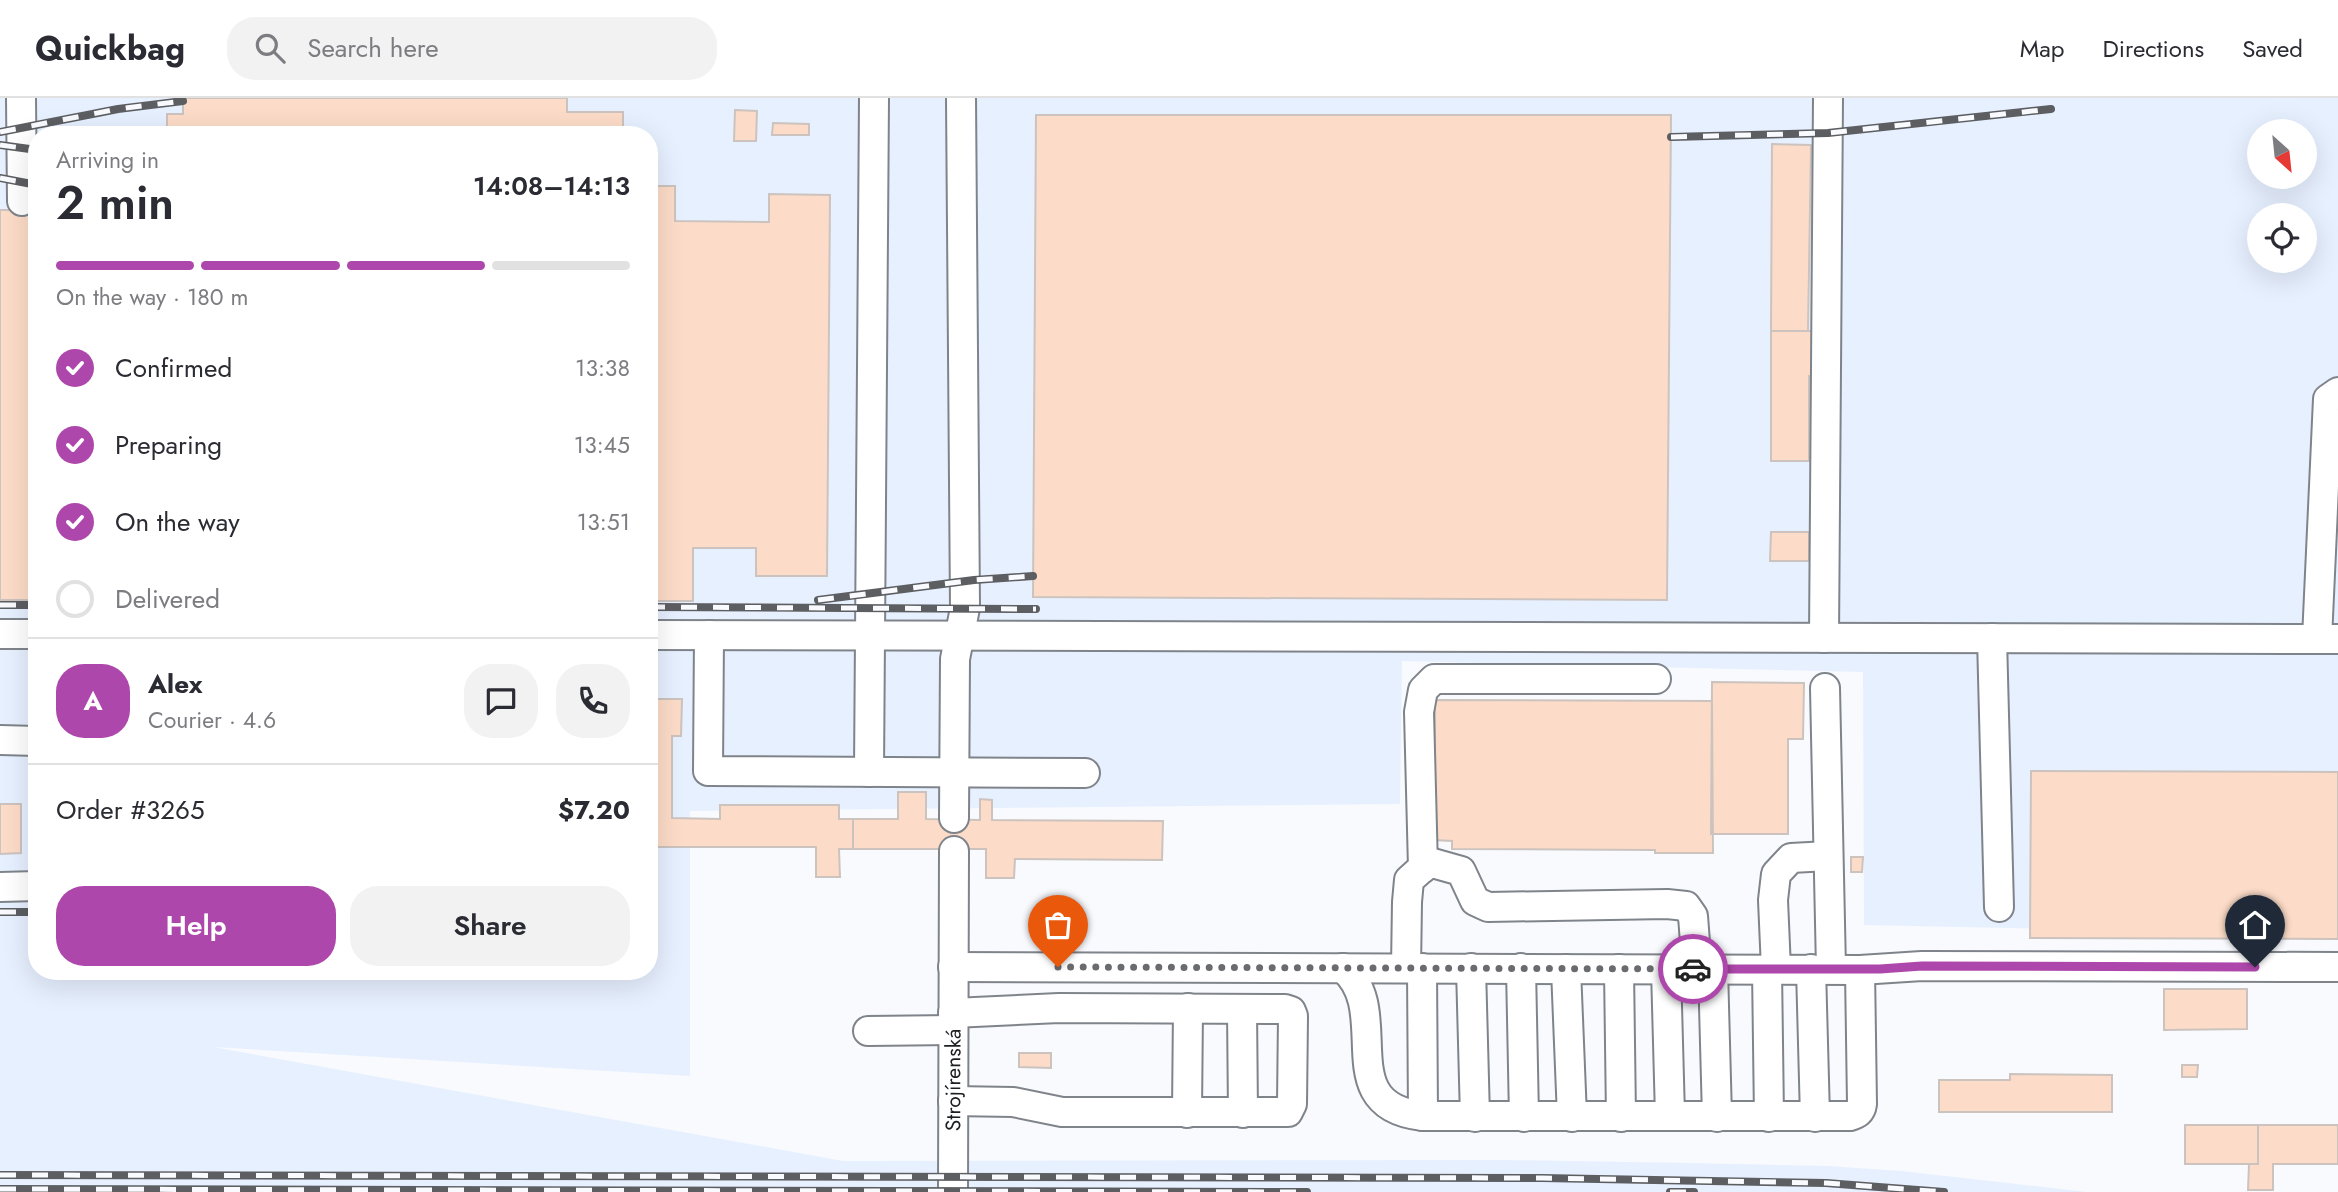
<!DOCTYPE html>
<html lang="en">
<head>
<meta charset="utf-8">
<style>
  :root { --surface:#fff; --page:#f2f2f3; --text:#2b2b33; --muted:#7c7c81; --line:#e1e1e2; --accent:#ae47ab }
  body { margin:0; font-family:Jost,sans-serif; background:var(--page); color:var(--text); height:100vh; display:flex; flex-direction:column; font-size:26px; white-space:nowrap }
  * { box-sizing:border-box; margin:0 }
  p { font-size:23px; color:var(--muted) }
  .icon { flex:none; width:38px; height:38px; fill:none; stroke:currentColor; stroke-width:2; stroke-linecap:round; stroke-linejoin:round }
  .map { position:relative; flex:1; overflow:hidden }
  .panel { position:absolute; left:28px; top:28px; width:630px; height:854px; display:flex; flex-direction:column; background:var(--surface); border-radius:28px; box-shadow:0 7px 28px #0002 }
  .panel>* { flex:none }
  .needle { width:46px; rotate:153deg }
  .fabs { position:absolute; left:2247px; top:21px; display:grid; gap:14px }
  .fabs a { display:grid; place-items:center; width:70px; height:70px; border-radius:50%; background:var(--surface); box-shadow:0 7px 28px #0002; font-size:35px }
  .pin { position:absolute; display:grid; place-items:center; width:60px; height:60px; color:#fff; margin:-72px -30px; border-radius:50% 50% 50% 0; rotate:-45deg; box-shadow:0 0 7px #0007 }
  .pin .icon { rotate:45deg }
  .courier { position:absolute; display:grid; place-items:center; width:70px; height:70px; margin:-35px; border:5px solid #ae47ab; border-radius:50%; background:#fff; color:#222; box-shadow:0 2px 9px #0007 }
  .summary em { font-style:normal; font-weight:600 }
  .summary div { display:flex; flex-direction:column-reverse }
  .summary { display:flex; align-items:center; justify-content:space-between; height:119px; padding:0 28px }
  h1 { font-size:46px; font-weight:600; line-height:52px }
  .bar { display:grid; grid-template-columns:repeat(4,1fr); gap:10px 7px; align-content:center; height:84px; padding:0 28px }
  .bar i { height:9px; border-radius:5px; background:var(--line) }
  .bar .current { background:var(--accent) }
  .bar p { grid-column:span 4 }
  .line { display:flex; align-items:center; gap:18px; padding:0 28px; border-top:2px solid var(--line) }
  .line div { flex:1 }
  .round { display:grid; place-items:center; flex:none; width:74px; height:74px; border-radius:28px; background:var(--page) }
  ol { padding:0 28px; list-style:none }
  li { display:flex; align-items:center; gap:21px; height:77px }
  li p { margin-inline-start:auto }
  li .icon { padding:7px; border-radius:50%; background:var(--accent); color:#fff; stroke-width:4 }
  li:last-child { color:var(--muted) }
  li i { width:38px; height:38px; border:4px solid var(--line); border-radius:50% }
  .action { display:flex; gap:14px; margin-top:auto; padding:14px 28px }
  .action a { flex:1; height:80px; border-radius:28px; background:var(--accent); color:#fff; font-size:28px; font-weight:600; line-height:80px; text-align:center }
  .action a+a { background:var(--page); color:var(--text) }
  header { display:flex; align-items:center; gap:42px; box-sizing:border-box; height:98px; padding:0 35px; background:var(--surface); border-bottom:2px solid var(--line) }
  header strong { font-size:33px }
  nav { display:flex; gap:38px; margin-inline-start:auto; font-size:24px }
  .search { width:490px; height:63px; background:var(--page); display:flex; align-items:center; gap:18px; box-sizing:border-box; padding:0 24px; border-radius:28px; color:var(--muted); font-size:26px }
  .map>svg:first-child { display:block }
</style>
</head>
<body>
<header>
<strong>Quickbag</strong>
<div class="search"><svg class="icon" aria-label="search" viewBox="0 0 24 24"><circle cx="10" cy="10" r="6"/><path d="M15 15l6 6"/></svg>Search here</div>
<nav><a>Map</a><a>Directions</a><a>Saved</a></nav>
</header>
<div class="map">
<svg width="2338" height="1094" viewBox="0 0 2338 1094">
  <rect width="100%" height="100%" fill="#f8fafe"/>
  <path fill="#e7f0ff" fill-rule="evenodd" d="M0,0H2338V837L1864,827L1863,574L1402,563L1400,706L690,713V978L213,949L843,1063L1502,1062L1688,1065L1827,1068L1901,1073L2087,1094H0ZM2259,33H2305V79H2259ZM37,37H649V873H37ZM2259,117H2305V163H2259Z"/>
  <path fill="#fcdcc8" stroke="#ccc3be" stroke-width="2" d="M183,0H567V14H623V37H167V16H183Z
    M735,12L757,13L756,43H734Z
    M1036,17H1671L1667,502L1033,499Z
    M773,25L809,26V37H772Z
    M1772,46L1811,47L1808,233H1771Z
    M649,88H675V123L769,124V96L830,97L827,478H756V450H693V503H649Z
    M0,112H37V502H0Z
    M1771,233H1818V278H1809V363H1771Z
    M1771,434H1809V463H1770Z
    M1712,584L1804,585L1803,641H1788V736H1711Z
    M649,601H682L681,638H672V720L720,721V707H839V721H853V751H839L840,779H816V749H649Z
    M1435,602L1712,603L1713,755H1655V752L1452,751V743L1434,742Z
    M2031,673L2338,674V841L2030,840Z
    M898,694H926V721L980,722V701L992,702V722L1163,723L1162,762L1015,761L1014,780H986V751H853V721H898Z
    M0,706H21V755L0,756Z
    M1851,759H1863L1862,774H1851Z
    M2164,891H2247V931L2164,932Z
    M1019,955H1051V970L1019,969Z
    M2182,967H2198L2197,979H2182Z
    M2010,976L2112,977V1014H1939V982H2010Z
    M2185,1027H2258V1066H2185Z
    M2258,1027H2338V1066H2273V1092H2248L2249,1066H2258Z"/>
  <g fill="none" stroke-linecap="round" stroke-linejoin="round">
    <defs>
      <g id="minor">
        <path d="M21,0L22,103"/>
        <path d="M0,536H37"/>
        <path d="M649,537L2338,541"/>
        <path d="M709,537L708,673L1085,675"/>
        <path d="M1824,540L1828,0"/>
        <path d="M1992,540L1999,809"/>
        <path d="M2317,541L2328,301L2338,294"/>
        <path d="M1825,590L1831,871"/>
        <path d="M0,642L37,643"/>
        <path d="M869,674L874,0"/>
        <path d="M954,720L955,561L965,510L961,0"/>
        <path d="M1423,770L1419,614L1423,592L1434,581H1656"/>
        <path d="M0,789L37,788"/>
        <path d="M953,869L1860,872L1922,868L2338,869"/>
        <path d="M1343,870C1395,914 1329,1008 1423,1018H1850C1857,1016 1861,1014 1862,1006L1860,872"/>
        <path d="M1406,870L1407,804L1409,782L1429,764L1461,773L1475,803L1488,809L1667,806L1686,808L1693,818L1697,871"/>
        <path d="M1422,870L1423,1018"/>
        <path d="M1471,870L1475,1019"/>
        <path d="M1521,870L1524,1019"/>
        <path d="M1566,871L1572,1019"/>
        <path d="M1619,871L1621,1019"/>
        <path d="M1666,871L1670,1018"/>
        <path d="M1713,871L1717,1019"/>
        <path d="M1767,871L1769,1019"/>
        <path d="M1776,871L1773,802L1776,776L1791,760L1828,758"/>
        <path d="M1811,871L1815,1019"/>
        <path d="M1242,911L1243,1015"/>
        <path d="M953,915L1059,910L1285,911L1291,913L1293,918L1292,1006L1288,1014H1062L1013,1004L953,1003"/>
        <path d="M868,933L953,932"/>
        <path d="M1187,1015L1188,910"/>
        <path id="s1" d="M953,1094L954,753"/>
      </g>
    </defs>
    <use href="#minor" stroke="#7f848b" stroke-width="32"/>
    <use href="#minor" stroke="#fff" stroke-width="28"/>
    <defs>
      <path id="rail" d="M0,34L118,11L183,3
        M1671,39L1828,35L2051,11
        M0,47L37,52
        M0,80L37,87
        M818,502L974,482L1033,478
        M0,507H37
        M649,509L1036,511
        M0,814H37
        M0,1077L1542,1080L1826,1085L1944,1094
        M0,1091L1307,1094
        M1670,1094H1694"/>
    </defs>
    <use href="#rail" stroke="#5c5e61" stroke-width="8"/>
    <use href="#rail" stroke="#f8fafe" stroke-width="5" stroke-dasharray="16" stroke-linecap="butt"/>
  </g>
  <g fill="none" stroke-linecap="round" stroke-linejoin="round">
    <path stroke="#696b6e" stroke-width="7" stroke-dasharray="0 12.6" d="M1058,869L1693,871"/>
    <path stroke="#ae47ab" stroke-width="9" d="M1693,871H1880L1922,868L2255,869"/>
  </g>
  <g text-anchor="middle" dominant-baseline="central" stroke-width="5" stroke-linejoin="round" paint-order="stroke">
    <g font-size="21" fill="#1c1e21" stroke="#f8fafe">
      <text stroke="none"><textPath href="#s1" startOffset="112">Strojírenská</textPath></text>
    </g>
  </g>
</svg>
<div class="fabs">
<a><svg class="needle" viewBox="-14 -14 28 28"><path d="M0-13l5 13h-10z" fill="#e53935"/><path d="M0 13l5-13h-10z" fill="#7c7c81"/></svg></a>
<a><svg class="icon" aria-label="locate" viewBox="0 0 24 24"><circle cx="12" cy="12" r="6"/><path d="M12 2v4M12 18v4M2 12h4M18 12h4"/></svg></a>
</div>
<div class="pin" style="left:1058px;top:869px;background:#ea580c"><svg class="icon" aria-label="bag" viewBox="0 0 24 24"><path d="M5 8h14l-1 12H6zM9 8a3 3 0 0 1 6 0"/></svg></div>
<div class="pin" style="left:2255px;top:869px;background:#1f2937"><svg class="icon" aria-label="home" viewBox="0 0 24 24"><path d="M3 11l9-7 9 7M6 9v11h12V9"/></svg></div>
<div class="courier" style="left:1693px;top:871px"><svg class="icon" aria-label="car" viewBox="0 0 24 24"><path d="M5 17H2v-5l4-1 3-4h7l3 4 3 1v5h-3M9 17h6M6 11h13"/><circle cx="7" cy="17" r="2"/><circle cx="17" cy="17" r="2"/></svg></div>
<section class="panel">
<div class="summary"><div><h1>2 min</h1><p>Arriving in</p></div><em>14:08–14:13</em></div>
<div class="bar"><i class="current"></i><i class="current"></i><i class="current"></i><i></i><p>On the way · 180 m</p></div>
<ol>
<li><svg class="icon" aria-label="check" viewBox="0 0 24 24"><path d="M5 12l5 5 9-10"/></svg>Confirmed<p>13:38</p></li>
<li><svg class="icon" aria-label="check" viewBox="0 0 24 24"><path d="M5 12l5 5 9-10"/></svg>Preparing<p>13:45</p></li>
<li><svg class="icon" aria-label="check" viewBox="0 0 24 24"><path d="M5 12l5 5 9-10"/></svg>On the way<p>13:51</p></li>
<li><i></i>Delivered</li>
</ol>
<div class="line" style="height:126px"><b class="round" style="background:var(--accent);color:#fff">A</b><div><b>Alex</b><p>Courier · 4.6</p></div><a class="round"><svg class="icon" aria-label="chat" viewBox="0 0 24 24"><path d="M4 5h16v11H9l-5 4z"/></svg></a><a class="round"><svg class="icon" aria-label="phone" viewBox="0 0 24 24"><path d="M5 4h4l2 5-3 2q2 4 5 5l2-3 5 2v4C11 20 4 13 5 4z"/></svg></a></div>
<div class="line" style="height:91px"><div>Order #3265</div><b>$7.20</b></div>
<div class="action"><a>Help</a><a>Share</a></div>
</section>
</div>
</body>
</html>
